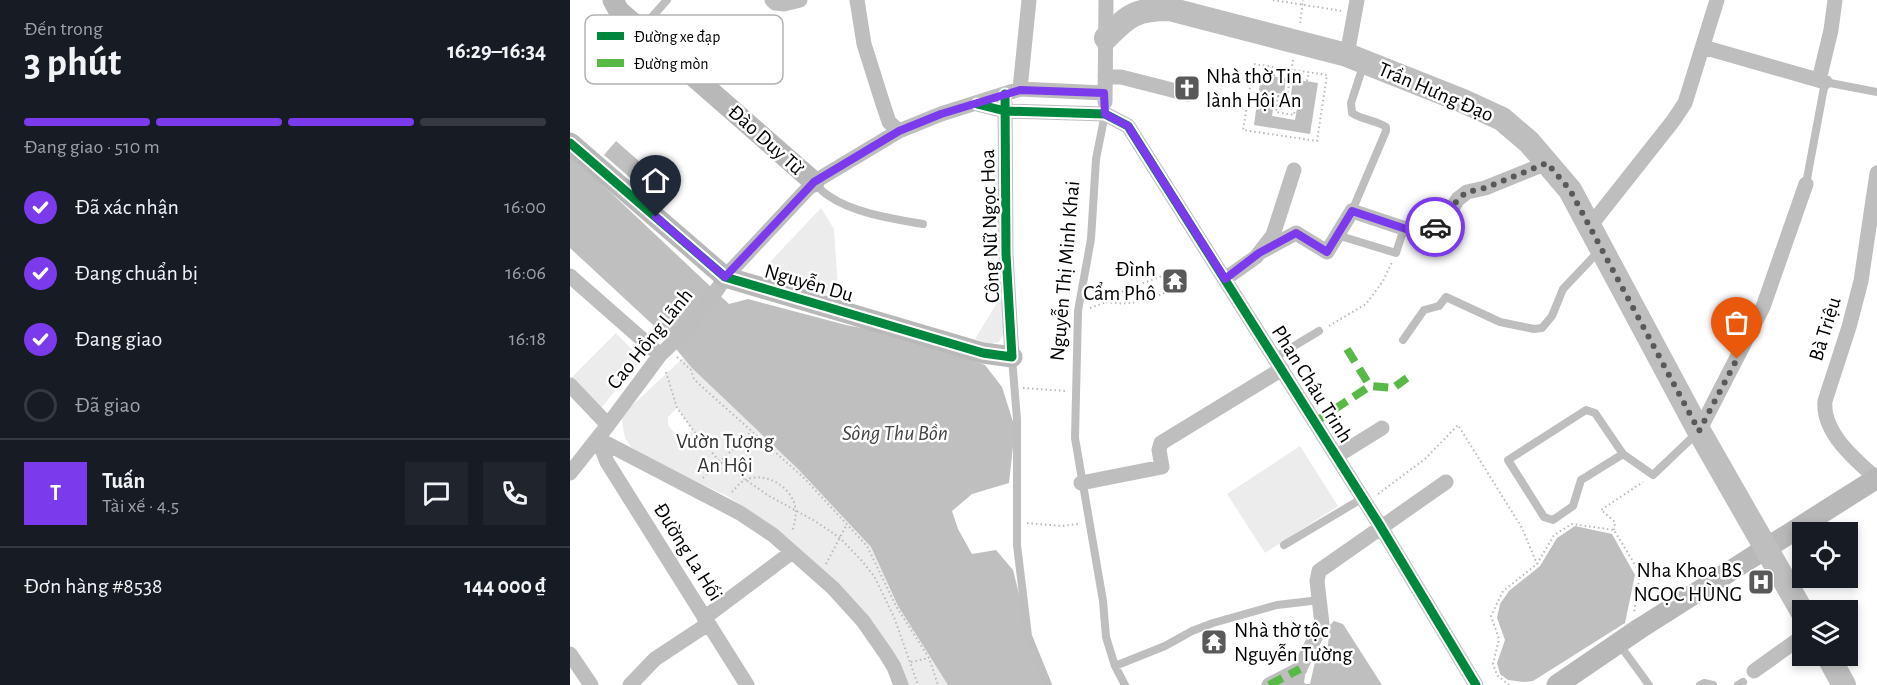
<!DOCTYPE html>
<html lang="vi">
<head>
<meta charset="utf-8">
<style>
  :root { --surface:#171b24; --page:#20242c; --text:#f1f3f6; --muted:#9ea1a6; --line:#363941; --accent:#7c3aed }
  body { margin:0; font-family:"Alegreya Sans",sans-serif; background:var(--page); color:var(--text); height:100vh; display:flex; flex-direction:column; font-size:22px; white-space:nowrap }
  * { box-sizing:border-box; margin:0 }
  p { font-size:20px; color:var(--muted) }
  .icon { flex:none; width:33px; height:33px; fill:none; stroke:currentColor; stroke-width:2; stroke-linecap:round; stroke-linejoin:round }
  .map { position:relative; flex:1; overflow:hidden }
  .panel { display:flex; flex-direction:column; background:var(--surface); width:570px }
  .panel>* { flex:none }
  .buttons { position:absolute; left:1222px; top:522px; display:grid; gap:12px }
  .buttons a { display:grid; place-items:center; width:66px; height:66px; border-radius:0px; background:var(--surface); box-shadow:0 3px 9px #0003; font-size:30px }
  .pin { position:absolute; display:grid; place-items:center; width:51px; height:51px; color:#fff; margin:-62px -26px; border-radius:50% 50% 50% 0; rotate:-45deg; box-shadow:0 0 6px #0007 }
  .pin .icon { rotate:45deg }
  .courier { position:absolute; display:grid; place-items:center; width:60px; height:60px; margin:-30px; border:4px solid #7c3aed; border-radius:50%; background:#fff; color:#222; box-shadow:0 2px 8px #0007 }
  .headline em { font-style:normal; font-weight:700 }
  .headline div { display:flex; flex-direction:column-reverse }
  .headline { display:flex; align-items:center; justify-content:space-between; height:102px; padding:0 24px }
  h1 { font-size:39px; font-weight:700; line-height:45px }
  .bar { display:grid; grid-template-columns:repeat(4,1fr); gap:9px 6px; align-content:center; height:72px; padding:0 24px }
  .bar i { height:8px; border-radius:4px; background:var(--line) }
  .bar .current { background:var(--accent) }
  .bar p { grid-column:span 4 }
  .line { display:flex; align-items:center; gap:15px; padding:0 24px; border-top:2px solid var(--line) }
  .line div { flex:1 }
  .round { display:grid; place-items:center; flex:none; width:63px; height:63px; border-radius:0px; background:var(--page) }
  ol { padding:0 24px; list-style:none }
  li { display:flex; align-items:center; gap:18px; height:66px }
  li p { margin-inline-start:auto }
  li .icon { padding:6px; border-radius:50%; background:var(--accent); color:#fff; stroke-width:4 }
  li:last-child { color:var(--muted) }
  li i { width:33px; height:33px; border:3px solid var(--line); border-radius:50% }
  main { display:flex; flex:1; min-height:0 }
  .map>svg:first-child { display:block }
</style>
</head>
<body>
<main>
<section class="panel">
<div class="headline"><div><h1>3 phút</h1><p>Đến trong</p></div><em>16:29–16:34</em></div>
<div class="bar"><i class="current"></i><i class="current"></i><i class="current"></i><i></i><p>Đang giao · 510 m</p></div>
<ol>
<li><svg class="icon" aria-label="check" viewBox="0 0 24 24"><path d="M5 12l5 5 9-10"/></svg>Đã xác nhận<p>16:00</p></li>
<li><svg class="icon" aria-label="check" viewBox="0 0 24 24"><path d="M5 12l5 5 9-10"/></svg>Đang chuẩn bị<p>16:06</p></li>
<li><svg class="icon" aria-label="check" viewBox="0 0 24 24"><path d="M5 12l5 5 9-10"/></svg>Đang giao<p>16:18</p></li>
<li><i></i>Đã giao</li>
</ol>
<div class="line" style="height:108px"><b class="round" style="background:var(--accent);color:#fff">T</b><div><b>Tuấn</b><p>Tài xế · 4.5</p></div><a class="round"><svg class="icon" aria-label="chat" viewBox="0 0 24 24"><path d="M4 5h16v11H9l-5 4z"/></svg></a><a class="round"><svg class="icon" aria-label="phone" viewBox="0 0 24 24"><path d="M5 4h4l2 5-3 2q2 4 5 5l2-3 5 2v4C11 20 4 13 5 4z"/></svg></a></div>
<div class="line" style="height:78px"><div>Đơn hàng #8538</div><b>144 000 ₫</b></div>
</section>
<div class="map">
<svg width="1307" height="685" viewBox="0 0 1307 685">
  <rect width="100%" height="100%" fill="#fff"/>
  <path fill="#ececec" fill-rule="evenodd" d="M422,160H427L439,307V325L429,342L420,344L405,339L433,293Z
    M251,208L264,229L269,302L195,280L198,264Z
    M46,333L71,359L28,412L0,379Z
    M113,358L228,469L301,547L328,606L378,685H336L261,579L216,537L176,508L155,495L75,458L61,447L55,438L52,422L53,414ZM107,408L123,430L115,436L106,435L98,425V417Z
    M730,446L768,506L695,553L657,494Z"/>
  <path fill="#bfbfbf" d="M691,75L716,78L714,94L705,93L702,116L725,120L729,97L721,95L723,79L748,83L740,134L684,125Z
    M46,141L78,169L66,183L34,155Z
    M0,154L159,304L178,299L276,325L344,338L415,365L432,387L445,428L439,483L402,494L382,511L388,529L402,554L426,550L443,570L453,610L477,685H378L328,606L301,547L228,469L122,368L95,336L0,248Z
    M1005,526L1042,534L1065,575L1055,623L963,681L953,682L938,680L930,674L927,663L935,640L927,618L930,604L939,591L970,566L987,538Z
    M764,621L773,624L812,685H705L724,675L736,684H740L745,662L758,645L760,625Z"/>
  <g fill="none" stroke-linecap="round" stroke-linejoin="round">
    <path stroke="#b9b9b9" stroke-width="2" stroke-dasharray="1.5 3" stroke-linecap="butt" d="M703,0L772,11
      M730,23L733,0
      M684,64L757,75L747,141L673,130Z
      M704,76L705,67
      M737,81L739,72
      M708,96L726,99L724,115L706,112Z
      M717,97L723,60
      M536,302C561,306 574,301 597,292
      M520,308L536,302L555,290L592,276
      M759,326L796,304L813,281L822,262
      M107,357L121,370L124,379L129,384L233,477L297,546L326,606L359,658L368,685
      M96,372L107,408L123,430L150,462L199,496L245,521L270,538L292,561L304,576L324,617L348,685
      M453,388L496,391
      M133,478L181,432
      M162,492C166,488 170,482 175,480C193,472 215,483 223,500C228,510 225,522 222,532
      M808,494L855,459L888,425L952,528L967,564
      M457,523L492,526L508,524
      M1044,530L1045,522L1031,510L1073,482
      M256,564L277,524
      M341,662L359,658
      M939,685L927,675L923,664L929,639L921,616L933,591L967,564L984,535L1002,524L1044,530L1070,573L1064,613"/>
    <path stroke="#bebebe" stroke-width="8" d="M72,28L97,0
      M535,114L526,159L521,239L508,311L505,438L533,601L536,637L545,666L555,685
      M245,183C249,188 254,193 259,196C283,213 324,219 353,224
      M1236,184L1255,82L1307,92
      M782,211L816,131V127C806,120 792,120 782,113L781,103L794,63
      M767,235L826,253L834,228
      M833,340L854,310L869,306L876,297L930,322L964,329L972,328L982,316L993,289L1028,252
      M442,358L447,419V545L458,636L478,685
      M704,358L749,331
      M1053,454L1025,413L1016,410L938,460L974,517L983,520L1003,506L1011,480L1053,454L1083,475L1127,433
      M714,545L793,498
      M1049,644L1079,685
      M545,666L595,646L622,631L643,623L707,605L750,600
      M1130,685L1134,683L1143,685
      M1168,685L1173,682"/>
    <path stroke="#bebebe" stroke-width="15" d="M202,0L205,3L214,4L230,0
      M287,0L294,44L312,101L319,122L329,131
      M1133,47L1255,82
      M777,55L787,0
      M535,77H551L618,94
      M1249,80L1261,30L1265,0
      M450,89L459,0
      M435,102L436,254L442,357
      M535,102L536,0
      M407,104L435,111L535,114L558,126L809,524L906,685
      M1020,226L1103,121L1115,103L1147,0
      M689,253L726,233L757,252L782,211L848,233L861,231L881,210L888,199L897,192L915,188L977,163
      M0,276L90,355
      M655,279L686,257L703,235L724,170
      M0,385L38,425
      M1129,431L1193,307L1236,184
      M28,439L170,513L203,535L263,588L293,621L316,654L324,667L331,685
      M28,439L37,462L177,685
      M767,456L812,428
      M0,473L38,425L90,355C112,335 140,303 155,277L244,182L329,131L371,114L450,89L534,93
      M1307,479C1285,460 1252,432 1255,401L1279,327L1291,281L1307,173
      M511,483L592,467L589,450L591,443L712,369
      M134,618L222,552
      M0,654L21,685
      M1184,671L1233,636
      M60,685L85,659L138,624
      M699,685L730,669
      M726,685L728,672L752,624L747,581L749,571L876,482"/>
    <path stroke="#b8b8b8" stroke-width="21" d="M43,0L49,11L244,182
      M0,143L155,277L413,353L442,357
      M987,685L1069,629L1307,478"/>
    <path stroke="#bebebe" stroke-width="24" d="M589,0L599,9L777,55L893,101L932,119L959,142L1000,190L1129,431L1233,613
      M536,38C558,15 567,9 599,9
      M1258,656L1274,685"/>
    <path stroke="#58b947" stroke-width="8" stroke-dasharray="15 8" stroke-linecap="butt" d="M777,349L800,386
      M745,422L800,386L823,388L837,378
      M699,685L730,669"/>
    <defs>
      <path id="cycleway" d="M407,104L435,111L535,114L558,126L809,524L906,685
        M0,143L155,277L413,353L442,357L436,254L435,94"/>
    </defs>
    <use href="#cycleway" stroke="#fff" stroke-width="13"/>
    <use href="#cycleway" stroke="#00873e" stroke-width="9"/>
  </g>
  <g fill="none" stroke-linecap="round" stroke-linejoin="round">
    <path stroke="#595959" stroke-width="6" stroke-dasharray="0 10.8" d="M865,227L881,210L888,199L897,192L915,188L977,163L1000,190L1129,431L1167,359"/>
    <path stroke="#7c3aed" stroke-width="8" d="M86,217L155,277L244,182L329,131L371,114L450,90L534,93L535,114L558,126L655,279L689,253L726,233L757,252L782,211L848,233L861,231L865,227"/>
  </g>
  <defs>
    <symbol id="church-square" viewBox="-11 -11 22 22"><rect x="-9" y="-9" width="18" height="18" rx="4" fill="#595959" stroke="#fff"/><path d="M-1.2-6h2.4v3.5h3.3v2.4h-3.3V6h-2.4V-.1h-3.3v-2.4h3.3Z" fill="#fff"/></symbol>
    <symbol id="temple-square" viewBox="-11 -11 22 22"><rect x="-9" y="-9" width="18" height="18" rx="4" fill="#595959" stroke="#fff"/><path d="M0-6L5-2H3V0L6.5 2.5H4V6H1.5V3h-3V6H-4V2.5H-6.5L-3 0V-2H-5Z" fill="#fff"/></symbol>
    <symbol id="hospital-square" viewBox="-11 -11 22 22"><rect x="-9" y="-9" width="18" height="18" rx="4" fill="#595959" stroke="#fff"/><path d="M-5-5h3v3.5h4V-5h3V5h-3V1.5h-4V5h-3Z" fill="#fff"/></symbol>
  </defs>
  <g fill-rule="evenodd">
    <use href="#church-square" x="602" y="73" width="30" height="30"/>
    <use href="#temple-square" x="590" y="266" width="30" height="30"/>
    <use href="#hospital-square" x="1176" y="567" width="30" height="30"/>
    <use href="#temple-square" x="629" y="627" width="30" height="30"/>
  </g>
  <g text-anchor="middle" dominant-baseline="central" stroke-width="5" stroke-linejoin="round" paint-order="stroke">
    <g font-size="21" fill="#000" stroke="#fff" text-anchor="start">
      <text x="636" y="76">Nhà thờ Tin<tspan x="636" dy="24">lành Hội An</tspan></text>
      <text x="586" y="269" text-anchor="end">Đình<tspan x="586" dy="24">Cẩm Phô</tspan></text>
      <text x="1172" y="570" text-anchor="end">Nha Khoa BS<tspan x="1172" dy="24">NGỌC HÙNG</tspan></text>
      <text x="664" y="630">Nhà thờ tộc<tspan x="664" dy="24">Nguyễn Tường</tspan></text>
    </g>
    <g font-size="21" fill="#000" stroke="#fff">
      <text transform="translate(866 92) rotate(23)">Trần Hưng Đạo</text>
      <text transform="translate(196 140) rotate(42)">Đào Duy Từ</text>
      <text transform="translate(420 226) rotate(-92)">Công Nữ Ngọc Hoa</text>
      <text transform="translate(495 271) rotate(-85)">Nguyễn Thị Minh Khai</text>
      <text transform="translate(239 283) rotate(16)">Nguyễn Du</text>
      <text transform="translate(1255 329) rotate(-73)">Bà Triệu</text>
      <text transform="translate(80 339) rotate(-51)">Cao Hồng Lãnh</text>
      <text transform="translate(742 384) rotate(58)">Phan Châu Trinh</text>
      <text transform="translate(118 552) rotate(58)">Đường La Hối</text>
    </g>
    <g font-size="21" fill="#333" stroke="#fff">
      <text x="155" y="441">Vườn Tượng<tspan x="155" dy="24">An Hội</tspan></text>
    </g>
    <g font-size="22" font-style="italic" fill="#444" stroke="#fff">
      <text x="325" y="433">Sông Thu Bồn</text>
    </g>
  </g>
  <rect x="15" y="15" width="198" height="69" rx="9" fill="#fff" stroke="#b2b2b2" stroke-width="1.5"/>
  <rect x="27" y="32" width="27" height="8" fill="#00873e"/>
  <rect x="27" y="59" width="27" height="8" fill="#58b947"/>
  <g font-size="16" fill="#000">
    <text x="64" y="42">Đường xe đạp</text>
    <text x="64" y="69">Đường mòn</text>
  </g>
</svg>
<div class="buttons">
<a><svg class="icon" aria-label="locate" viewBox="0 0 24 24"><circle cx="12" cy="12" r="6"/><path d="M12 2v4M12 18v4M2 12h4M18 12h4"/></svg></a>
<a><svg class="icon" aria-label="layers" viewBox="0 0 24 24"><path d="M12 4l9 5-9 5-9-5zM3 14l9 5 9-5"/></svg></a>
</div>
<div class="pin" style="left:1167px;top:359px;background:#ea580c"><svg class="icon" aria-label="bag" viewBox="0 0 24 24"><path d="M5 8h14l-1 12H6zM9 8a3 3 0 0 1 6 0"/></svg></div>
<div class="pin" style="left:86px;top:217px;background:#1f2937"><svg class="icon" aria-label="home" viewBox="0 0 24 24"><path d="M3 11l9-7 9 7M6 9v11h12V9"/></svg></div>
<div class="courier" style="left:865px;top:227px"><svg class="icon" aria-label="car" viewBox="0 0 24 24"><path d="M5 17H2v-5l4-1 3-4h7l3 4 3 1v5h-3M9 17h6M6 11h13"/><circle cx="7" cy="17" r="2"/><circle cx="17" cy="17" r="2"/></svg></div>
</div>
</main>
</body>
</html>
